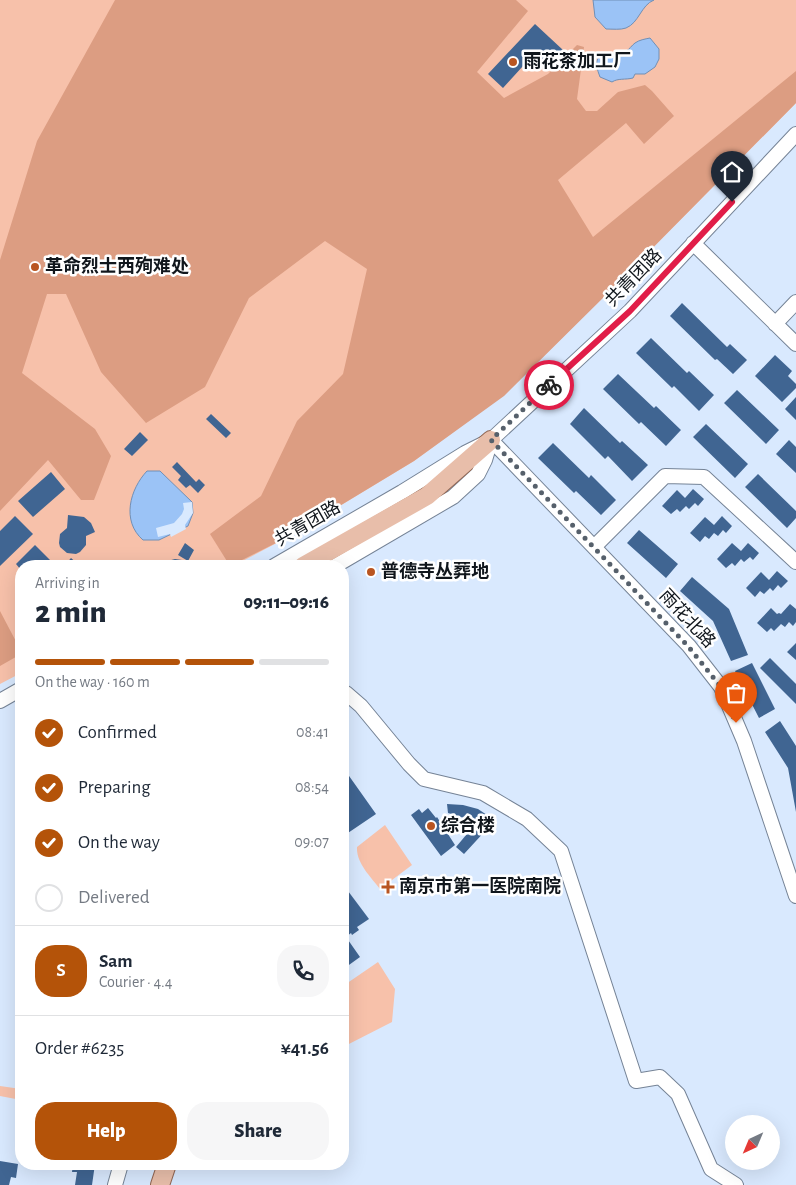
<!DOCTYPE html>
<html lang="en">
<head>
<meta charset="utf-8">
<style>
  :root { --surface:#fff; --page:#f6f6f7; --text:#1f2937; --muted:#747a83; --line:#e0e1e3; --accent:#b45309 }
  body { margin:0; font-family:"Alegreya Sans","Noto Sans SC",sans-serif; background:var(--page); color:var(--text); height:100vh; display:flex; flex-direction:column; font-size:19px; white-space:nowrap }
  * { box-sizing:border-box; margin:0 }
  p { font-size:16px; color:var(--muted) }
  .icon { flex:none; width:28px; height:28px; fill:none; stroke:currentColor; stroke-width:2; stroke-linecap:round; stroke-linejoin:round }
  .map { position:relative; flex:1; overflow:hidden }
  .panel { position:absolute; left:15px; top:560px; width:334px; height:610px; display:flex; flex-direction:column; background:var(--surface); border-radius:20px; box-shadow:0 5px 20px #0002 }
  .panel>* { flex:none }
  .needle { width:32px; rotate:224deg }
  .buttons { position:absolute; left:725px; top:1115px; display:grid; gap:10px }
  .buttons a { display:grid; place-items:center; width:55px; height:55px; border-radius:50%; background:var(--surface); box-shadow:0 5px 20px #0002; font-size:25px }
  .pin { position:absolute; display:grid; place-items:center; width:42px; height:42px; color:#fff; margin:-51px -21px; border-radius:50% 50% 50% 0; rotate:-45deg; box-shadow:0 0 5px #0007 }
  .pin .icon { rotate:45deg }
  .courier { position:absolute; display:grid; place-items:center; width:50px; height:50px; margin:-25px; border:4px solid #e11d48; border-radius:50%; background:#fff; color:#222; box-shadow:0 1px 6px #0007 }
  .overview em { font-style:normal; font-weight:800 }
  .overview div { display:flex; flex-direction:column-reverse }
  .overview { display:flex; align-items:center; justify-content:space-between; height:85px; padding:0 20px }
  h1 { font-size:32px; font-weight:800; line-height:38px }
  .bar { display:grid; grid-template-columns:repeat(4,1fr); gap:8px 5px; align-content:center; height:60px; padding:0 20px }
  .bar i { height:6px; border-radius:4px; background:var(--line) }
  .bar .active { background:var(--accent) }
  .bar p { grid-column:span 4 }
  .line { display:flex; align-items:center; gap:12px; padding:0 20px; border-top:1px solid var(--line) }
  .line div { flex:1 }
  .round { display:grid; place-items:center; flex:none; width:52px; height:52px; border-radius:20px; background:var(--page) }
  ol { padding:0 20px; list-style:none }
  li { display:flex; align-items:center; gap:15px; height:55px }
  li p { margin-inline-start:auto }
  li .icon { padding:5px; border-radius:50%; background:var(--accent); color:#fff; stroke-width:4 }
  li:last-child { color:var(--muted) }
  li i { width:28px; height:28px; border:2px solid var(--line); border-radius:50% }
  .button { display:flex; gap:10px; margin-top:auto; padding:10px 20px }
  .button a { flex:1; height:58px; border-radius:20px; background:var(--accent); color:#fff; font-size:20px; font-weight:800; line-height:58px; text-align:center }
  .button a+a { background:var(--page); color:var(--text) }
  .map>svg:first-child { display:block }
</style>
</head>
<body>
<div class="map">
<svg width="796" height="1185" viewBox="0 0 796 1185">
  <rect width="100%" height="100%" fill="#d9e9fe"/>
  <path fill="#f7c1aa" d="M0,0H796V103L617,284L504,395L414,461L290,536L233,566H21V673L0,684Z
    M385,825L412,865L380,889C371,877 356,863 357,847Z
    M378,962L395,989L392,1022L343,1047V999L347,995L343,986Z
    M0,1086L21,1089V1100L0,1096Z"/>
  <path fill="#dc9d82" d="M115,0H516L528,11L477,72L504,98L548,74L577,45L584,47L577,99L586,111H597L618,92L645,85L652,91L674,116L644,144L626,123L558,180L593,237L796,71V103L617,284L504,396L414,461L290,536L230,566L210,534L261,496L297,421L343,374L367,269L325,241L249,298L205,387L146,423L101,372L66,294H47L22,373L95,429L111,456L94,500H81L48,460L0,511V260L37,141Z
    M0,611L21,651V654L0,666Z"/>
  <path fill="#9bc3f6" stroke="#718fb5" d="M593,0H654C641,5 639,23 626,28C621,30 612,29 606,29L595,17Z
    M650,38L659,49V59L655,67L645,74H635L633,78C625,80 618,78 612,82L600,77C588,47 611,57 626,51C629,50 632,45 635,43C639,40 645,39 650,38Z
    M147,471H160L192,502L193,513L188,526L159,540H143C121,521 130,489 147,471Z"/>
  <path fill="#d9e9fe" d="M192,502L193,513L185,525L186,529L171,537L170,534L158,537L156,528L174,523L182,514L184,509L183,503Z"/>
  <path fill="#406592" d="M535,24L563,50L546,68L533,55L503,88L488,74Z
    M682,303L727,347L730,344L747,360L733,374L717,359L715,360L670,316Z
    M651,338L687,373L689,371L714,395L699,411L674,386L672,388L636,353Z
    M775,355L792,371L788,376L796,384V388L782,402L755,376Z
    M618,374L654,408L656,406L681,430L666,446L641,422L639,424L603,389Z
    M737,390L779,430L766,444L724,403Z
    M796,397V420L785,409Z
    M584,408L620,443L622,441L648,465L632,481L608,456L605,459L570,424Z
    M211,414L231,433L226,438L206,419Z
    M706,424L748,464L735,478L693,437Z
    M140,432L148,440L132,456L124,449Z
    M789,440L796,447V473L776,454Z
    M553,443L589,478L591,475L616,500L601,515L576,491L574,493L538,458Z
    M177,462L196,482L199,479L205,485L198,493L190,485L186,488L178,480L181,476L172,467Z
    M51,472L65,489L33,517L18,501Z
    M758,474L796,511V518L787,528L745,487Z
    M693,489L704,499L698,506L695,503L689,509L686,506L680,512L677,509L671,514L662,506L677,490L685,498Z
    M68,515L84,517L91,523L95,532L86,536V545L80,552L76,554L67,553L60,547L59,543L60,534L67,528Z
    M15,516L33,534L0,566V531Z
    M722,516L732,526L726,533L723,530L718,536L714,533L709,539L705,536L700,542L690,533L705,517L714,525Z
    M639,530L678,564L666,578L627,543Z
    M185,543L194,550L188,561L178,555Z
    M732,543L741,551L748,543L759,553L753,560L750,557L744,562L741,559L735,566L732,563L726,568L717,559Z
    M35,545L56,566H21V570L16,564Z
    M71,558L80,566H64Z
    M175,559L182,560L188,566H162L164,562Z
    M777,571L788,581L781,588L778,585L773,591L770,588L764,594L760,591L755,597L746,588L761,572L769,580Z
    M692,577L729,609L748,655L731,661L713,621L680,591Z
    M790,604L796,609V622L793,626L789,622L785,627L781,624L774,631L771,628L767,632L757,623L771,608L777,614L779,613L781,614Z
    M796,643V660L787,652Z
    M770,658L796,684V704L760,668Z
    M752,663L775,709L759,718L735,671Z
    M780,721L796,746V812L788,768L765,732Z
    M342,766L376,814L342,837Z
    M447,804L463,805L478,809L493,819L487,829L464,854L456,847L477,822L448,813Z
    M428,808L436,818L437,817L455,845L441,856L411,815L419,809L422,813Z
    M342,883L369,919L357,927L359,930L352,935L351,933L346,937L360,957L342,970Z
    M0,1161L18,1164L16,1178L11,1177L9,1185H0Z
    M73,1164H95L92,1185H75L77,1172H72Z"/>
  <g fill="none" stroke-linecap="round" stroke-linejoin="round">
    <defs>
      <path id="minor" d="M693,243L796,344
        M775,324L796,302
        M491,440L689,646L721,687L744,741L796,896
        M594,547L665,476L704,477L796,562
        M274,566L402,492L465,453L491,440L630,311L796,134
        M335,566L453,497L478,474L485,460L491,440
        M342,693H346L361,706L409,764L424,779L483,793L527,819L561,851L636,1081L660,1077L678,1094L711,1169L736,1185
        M0,701L21,689
        M115,1185L121,1164"/>
      <path id="major" d="M303,566L427,496L491,440
        M160,1185L167,1164"/>
    </defs>
    <use href="#minor" stroke="#758396" stroke-width="16"/>
    <use href="#major" stroke="#926754" stroke-width="20"/>
    <use href="#minor" stroke="#fff" stroke-width="14"/>
    <use href="#major" stroke="#e8beaa" stroke-width="18"/>
  </g>
  <g fill="none" stroke-linecap="round" stroke-linejoin="round">
    <path stroke="#56606b" stroke-width="5" stroke-dasharray="0 9" d="M549,385L491,440L688,646L721,687L736,723"/>
    <path stroke="#e11d48" stroke-width="6" d="M549,385L630,311L732,202"/>
  </g>
  <g fill="#b95521" stroke="#fff" stroke-width="2">
    <circle cx="513" cy="62" r="5"/>
    <circle cx="35" cy="267" r="5"/>
    <circle cx="371" cy="572" r="5"/>
    <circle cx="431" cy="826" r="5"/>
    <path d="M385.5 879.5h5v5h5v5h-5v5h-5v-5h-5v-5h5z"/>
  </g>
  <g text-anchor="middle" dominant-baseline="central" stroke-width="5" stroke-linejoin="round" paint-order="stroke">
    <g font-size="18" font-weight="bold" fill="#10161c" stroke="#fff" text-anchor="start">
      <text x="523" y="62">雨花茶加工厂</text>
      <text x="45" y="267">革命烈士西殉难处</text>
      <text x="381" y="572">普德寺丛葬地</text>
      <text x="441" y="826">综合楼</text>
      <text x="399" y="887">南京市第一医院南院</text>
    </g>
    <g font-size="18" fill="#10161c" stroke="#fff">
      <text transform="translate(634 278) rotate(-46)">共青团路</text>
      <text transform="translate(308 524) rotate(-30)">共青团路</text>
      <text transform="translate(687 619) rotate(47)">雨花北路</text>
    </g>
  </g>
</svg>
<div class="buttons">
<a><svg class="needle" viewBox="-14 -14 28 28"><path d="M0-13l5 13h-10z" fill="#e53935"/><path d="M0 13l5-13h-10z" fill="#747a83"/></svg></a>
</div>
<div class="pin" style="left:736px;top:723px;background:#ea580c"><svg class="icon" aria-label="bag" viewBox="0 0 24 24"><path d="M5 8h14l-1 12H6zM9 8a3 3 0 0 1 6 0"/></svg></div>
<div class="pin" style="left:732px;top:202px;background:#1f2937"><svg class="icon" aria-label="home" viewBox="0 0 24 24"><path d="M3 11l9-7 9 7M6 9v11h12V9"/></svg></div>
<div class="courier" style="left:549px;top:385px"><svg class="icon" aria-label="bike" viewBox="0 0 24 24"><circle cx="6" cy="16" r="4"/><circle cx="18" cy="16" r="4"/><path d="M6 16l4-8h5l3 8M10 8l3 8H6M13 5h3"/></svg></div>
<section class="panel">
<div class="overview"><div><h1>2 min</h1><p>Arriving in</p></div><em>09:11–09:16</em></div>
<div class="bar"><i class="active"></i><i class="active"></i><i class="active"></i><i></i><p>On the way · 160 m</p></div>
<ol>
<li><svg class="icon" aria-label="check" viewBox="0 0 24 24"><path d="M5 12l5 5 9-10"/></svg>Confirmed<p>08:41</p></li>
<li><svg class="icon" aria-label="check" viewBox="0 0 24 24"><path d="M5 12l5 5 9-10"/></svg>Preparing<p>08:54</p></li>
<li><svg class="icon" aria-label="check" viewBox="0 0 24 24"><path d="M5 12l5 5 9-10"/></svg>On the way<p>09:07</p></li>
<li><i></i>Delivered</li>
</ol>
<div class="line" style="height:90px"><b class="round" style="background:var(--accent);color:#fff">S</b><div><b>Sam</b><p>Courier · 4.4</p></div><a class="round"><svg class="icon" aria-label="phone" viewBox="0 0 24 24"><path d="M5 4h4l2 5-3 2q2 4 5 5l2-3 5 2v4C11 20 4 13 5 4z"/></svg></a></div>
<div class="line" style="height:65px"><div>Order #6235</div><b>¥41.56</b></div>
<div class="button"><a>Help</a><a>Share</a></div>
</section>
</div>
</body>
</html>
